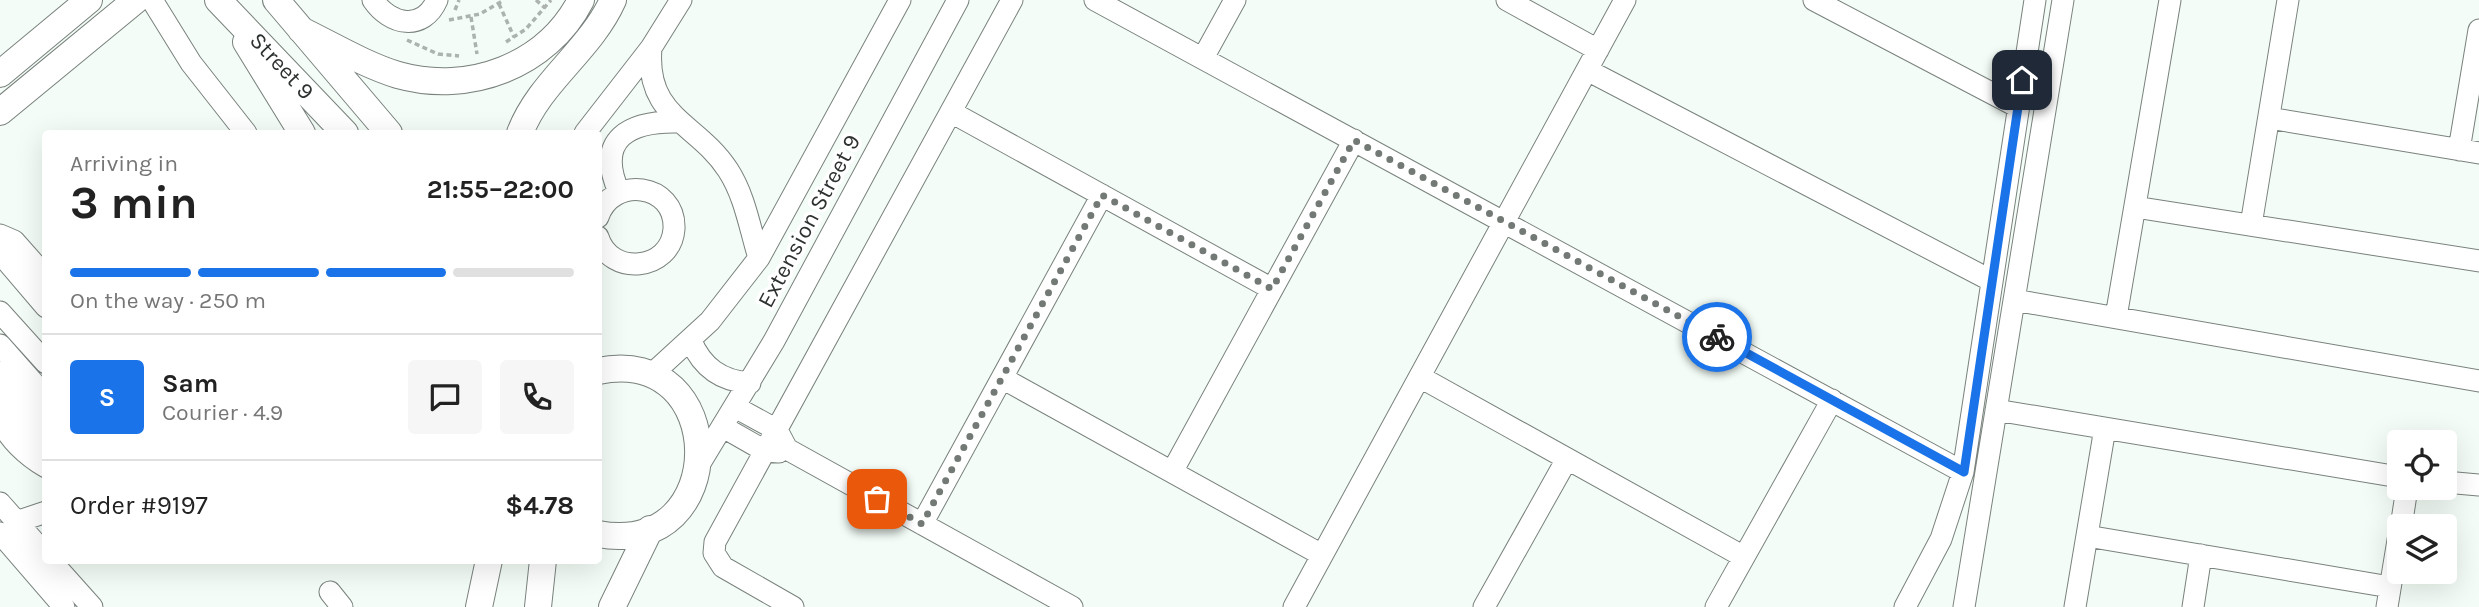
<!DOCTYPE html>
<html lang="en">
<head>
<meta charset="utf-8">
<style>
  :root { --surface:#fff; --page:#f6f6f6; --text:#222; --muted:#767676; --line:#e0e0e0; --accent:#1a73e8 }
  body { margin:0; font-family:Karla,sans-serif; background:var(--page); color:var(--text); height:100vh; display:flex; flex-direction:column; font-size:26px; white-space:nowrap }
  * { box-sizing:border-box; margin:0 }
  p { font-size:23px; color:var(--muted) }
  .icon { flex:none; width:38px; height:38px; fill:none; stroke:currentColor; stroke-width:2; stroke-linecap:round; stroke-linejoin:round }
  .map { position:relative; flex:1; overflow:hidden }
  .panel { position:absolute; left:42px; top:130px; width:560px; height:434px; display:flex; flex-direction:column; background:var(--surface); border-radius:7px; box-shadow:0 7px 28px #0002 }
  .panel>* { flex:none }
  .buttons { position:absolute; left:2387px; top:430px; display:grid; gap:14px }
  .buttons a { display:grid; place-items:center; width:70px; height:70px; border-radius:7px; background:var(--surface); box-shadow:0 7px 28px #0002; font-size:35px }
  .pin { position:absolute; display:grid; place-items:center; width:60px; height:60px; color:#fff; margin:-30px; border-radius:14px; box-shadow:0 4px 10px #0006 }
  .courier { position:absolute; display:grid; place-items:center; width:70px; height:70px; margin:-35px; border:5px solid #1a73e8; border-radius:50%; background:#fff; color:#222; box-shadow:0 2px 9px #0007 }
  .summary em { font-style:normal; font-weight:700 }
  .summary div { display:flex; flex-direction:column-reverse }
  .summary { display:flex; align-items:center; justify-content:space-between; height:119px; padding:0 28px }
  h1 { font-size:46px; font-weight:700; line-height:52px }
  .bar { display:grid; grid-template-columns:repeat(4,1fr); gap:10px 7px; align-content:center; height:84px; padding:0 28px }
  .bar i { height:9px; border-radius:5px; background:var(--line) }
  .bar .on { background:var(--accent) }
  .bar p { grid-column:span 4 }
  .line { display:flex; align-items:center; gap:18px; padding:0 28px; border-top:2px solid var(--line) }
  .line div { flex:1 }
  .round { display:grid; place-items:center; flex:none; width:74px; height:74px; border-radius:7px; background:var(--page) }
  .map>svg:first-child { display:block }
</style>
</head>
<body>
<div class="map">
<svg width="2479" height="607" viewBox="0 0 2479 607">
  <rect width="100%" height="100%" fill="#f3fcf6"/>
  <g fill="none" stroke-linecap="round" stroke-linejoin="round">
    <defs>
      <path id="minor" d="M152,0L191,63L246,133
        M373,0C390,25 423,32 437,0
        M1095,0L1963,472
        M1507,0L1598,50
        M1814,0L2018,107
        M651,48C645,118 697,122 728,170C745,196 750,229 759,258
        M1203,58L1235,0
        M1587,70L1992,281
        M951,112L1272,289
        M2269,118L2479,153
        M585,133L651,48L681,0
        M2459,150L2479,30
        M619,192C595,138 630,121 678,122
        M2135,207L2479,261
        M598,217C612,175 676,183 674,229C671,271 610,277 598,237
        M2251,225L2288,0
        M0,235L14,241L46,277
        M0,253L46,307
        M2014,300L2479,381
        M0,312L46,363
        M2116,317L2170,0
        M691,341C702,367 721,381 750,383
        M0,345L46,397
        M0,372L46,424
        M651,375L710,321L759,258L900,0
        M1420,377L1744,557
        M1002,378L1322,555
        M0,397L46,451
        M735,407L777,430L787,449L1072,607
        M1996,410L2399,477
        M0,418C7,438 27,456 46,467
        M723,427L765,451L779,452
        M700,463L774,341L958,0
        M1172,472L1354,140
        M2445,482L2479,485
        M0,503L46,555
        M16,522L46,512
        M922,524L1102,195
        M2401,527L2407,488
        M0,533L64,607
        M2087,536L2390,587
        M50,560L92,607
        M330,592L342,607
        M793,607L723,567L714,553L715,542L1012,0
        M1294,607L1625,0
        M1484,607L1567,459
        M1716,607L1832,400
        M1905,607L1941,539L1963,472L2035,0
        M1964,607L2063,0
        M2075,607L2105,428
        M2193,607L2201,555
        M2387,607L2399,534"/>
      <path id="major" d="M218,0L345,133
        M276,0L389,133
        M301,30C332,45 365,65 398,75C469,95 547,66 581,0
        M246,42L302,133
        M0,74L89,0
        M0,112L136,0
        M520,133C540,81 590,51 613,0
        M598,371C730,343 733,559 598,534
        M479,607L489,560
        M538,607L543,560
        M612,607L650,529"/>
    </defs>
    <use href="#minor" stroke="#79827c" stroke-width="23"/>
    <use href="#major" stroke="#79827c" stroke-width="28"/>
    <path stroke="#acb3ae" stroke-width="3.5" stroke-dasharray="5 3.5" stroke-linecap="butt" d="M536,0L545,8
      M499,4L514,37
      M455,10L459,0
      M471,17L477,54
      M449,20L480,14L504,0
      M407,40L438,54L459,56
      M506,42L526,29L551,0"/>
    <use href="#minor" stroke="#fff" stroke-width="21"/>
    <use href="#major" stroke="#fff" stroke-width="26"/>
  </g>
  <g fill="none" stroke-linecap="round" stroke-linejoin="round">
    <path stroke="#737975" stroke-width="7" stroke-dasharray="0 12.6" d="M877,499L922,524L1102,195L1272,289L1354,140L1717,337"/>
    <path stroke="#1a73e8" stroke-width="9" d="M1717,337L1964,472L2022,80"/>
  </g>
  <g text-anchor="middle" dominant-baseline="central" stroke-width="7" stroke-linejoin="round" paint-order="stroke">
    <g font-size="23" fill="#2e322f" stroke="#fff">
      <text transform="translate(282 66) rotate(47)">Street 9</text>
      <text transform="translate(809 221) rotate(-62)">Extension Street 9</text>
    </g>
  </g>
</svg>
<div class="buttons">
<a><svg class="icon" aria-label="locate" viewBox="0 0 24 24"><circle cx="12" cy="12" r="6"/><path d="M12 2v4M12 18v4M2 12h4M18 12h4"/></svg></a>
<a><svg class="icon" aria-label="layers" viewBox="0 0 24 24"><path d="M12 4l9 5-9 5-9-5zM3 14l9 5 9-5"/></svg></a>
</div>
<div class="pin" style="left:877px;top:499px;background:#ea580c"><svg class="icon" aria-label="bag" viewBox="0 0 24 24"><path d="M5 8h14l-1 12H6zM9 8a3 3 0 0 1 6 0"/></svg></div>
<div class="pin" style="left:2022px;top:80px;background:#1f2937"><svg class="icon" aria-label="home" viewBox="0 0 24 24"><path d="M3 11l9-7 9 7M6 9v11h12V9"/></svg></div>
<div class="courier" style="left:1717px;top:337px"><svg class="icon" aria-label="bike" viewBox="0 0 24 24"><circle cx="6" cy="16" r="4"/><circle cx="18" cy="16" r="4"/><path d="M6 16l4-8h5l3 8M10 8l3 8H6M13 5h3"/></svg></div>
<section class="panel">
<div class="summary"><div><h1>3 min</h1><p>Arriving in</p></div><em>21:55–22:00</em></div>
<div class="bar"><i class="on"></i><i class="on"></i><i class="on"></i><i></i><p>On the way · 250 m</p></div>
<div class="line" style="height:126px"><b class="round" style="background:var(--accent);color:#fff">S</b><div><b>Sam</b><p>Courier · 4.9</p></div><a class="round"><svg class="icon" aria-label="chat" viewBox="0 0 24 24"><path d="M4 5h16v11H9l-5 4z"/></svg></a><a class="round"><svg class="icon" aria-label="phone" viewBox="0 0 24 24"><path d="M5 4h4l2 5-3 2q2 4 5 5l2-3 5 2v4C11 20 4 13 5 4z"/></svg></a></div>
<div class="line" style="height:91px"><div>Order #9197</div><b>$4.78</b></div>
</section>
</div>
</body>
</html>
